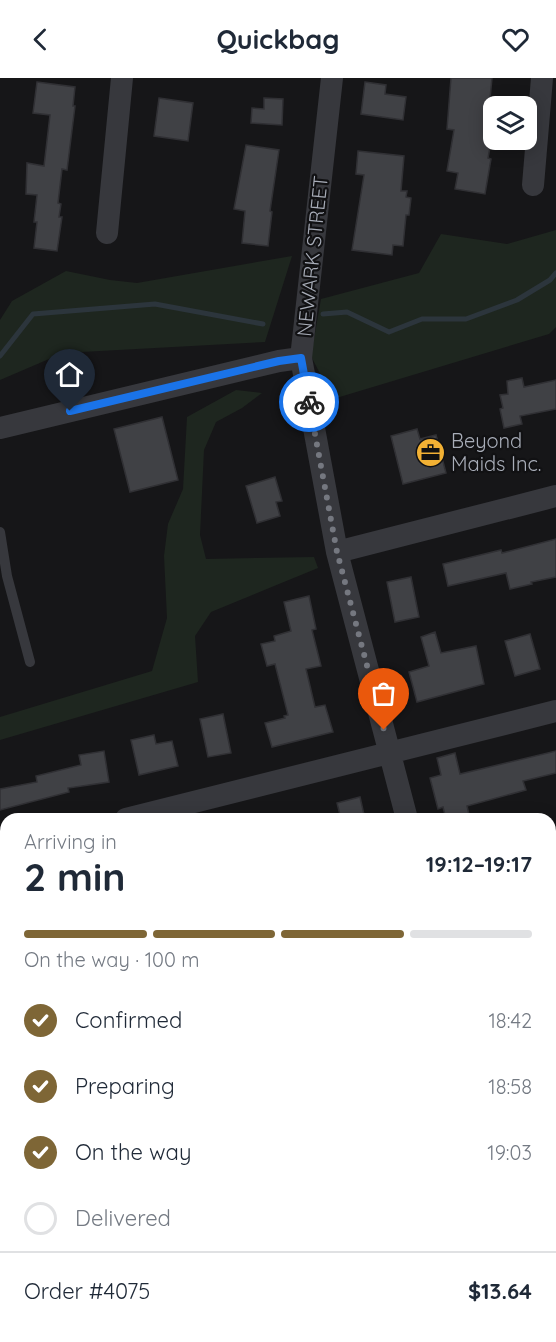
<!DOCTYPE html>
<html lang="en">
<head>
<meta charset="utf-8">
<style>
  :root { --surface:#fff; --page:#f6f6f7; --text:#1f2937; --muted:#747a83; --line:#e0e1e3; --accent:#7e6636 }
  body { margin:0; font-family:Quicksand,sans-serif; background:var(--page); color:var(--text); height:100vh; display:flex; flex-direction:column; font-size:22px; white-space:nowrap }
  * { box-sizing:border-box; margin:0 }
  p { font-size:20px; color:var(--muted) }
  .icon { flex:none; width:33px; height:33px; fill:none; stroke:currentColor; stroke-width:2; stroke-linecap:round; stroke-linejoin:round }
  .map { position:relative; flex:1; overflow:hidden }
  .side { position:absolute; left:0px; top:735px; width:556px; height:530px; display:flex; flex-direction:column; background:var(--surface); border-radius:18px 18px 0 0; box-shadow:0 3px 15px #0003 }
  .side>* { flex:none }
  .controls { position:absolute; left:483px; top:18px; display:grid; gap:12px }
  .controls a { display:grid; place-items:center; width:54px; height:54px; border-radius:12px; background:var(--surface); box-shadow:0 3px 15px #0003; font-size:30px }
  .pin { position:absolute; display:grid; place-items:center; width:51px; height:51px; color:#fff; margin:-62px -26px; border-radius:50% 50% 50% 0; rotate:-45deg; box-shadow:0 0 6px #0007 }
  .pin .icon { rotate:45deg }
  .courier { position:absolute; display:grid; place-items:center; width:60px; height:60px; margin:-30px; border:4px solid #1a73e8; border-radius:50%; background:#fff; color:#222; box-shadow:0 2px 8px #0007 }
  .summary em { font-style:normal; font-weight:700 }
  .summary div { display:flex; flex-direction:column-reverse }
  .summary { display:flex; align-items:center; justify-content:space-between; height:102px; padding:0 24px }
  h1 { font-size:39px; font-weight:700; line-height:45px }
  .bar { display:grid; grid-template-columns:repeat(4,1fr); gap:9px 6px; align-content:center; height:72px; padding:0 24px }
  .bar i { height:8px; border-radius:4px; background:var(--line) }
  .bar .current { background:var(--accent) }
  .bar p { grid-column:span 4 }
  .line { display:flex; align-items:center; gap:15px; padding:0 24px; border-top:2px solid var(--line) }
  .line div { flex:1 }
  ol { padding:0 24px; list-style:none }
  li { display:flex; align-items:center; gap:18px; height:66px }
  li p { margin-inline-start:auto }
  li .icon { padding:6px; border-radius:50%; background:var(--accent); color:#fff; stroke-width:4 }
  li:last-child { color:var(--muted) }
  li i { width:33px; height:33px; border:3px solid var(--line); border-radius:50% }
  header { display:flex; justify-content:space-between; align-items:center; height:78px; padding:0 24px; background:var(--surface); font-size:27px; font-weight:700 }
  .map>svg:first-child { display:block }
</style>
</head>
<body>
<header><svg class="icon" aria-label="back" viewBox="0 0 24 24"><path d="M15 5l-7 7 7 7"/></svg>Quickbag<svg class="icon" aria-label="heart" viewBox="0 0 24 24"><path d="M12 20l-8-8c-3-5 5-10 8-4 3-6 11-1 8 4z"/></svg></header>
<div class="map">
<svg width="556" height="1264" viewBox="0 0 556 1264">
  <rect width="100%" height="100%" fill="#161618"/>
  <path fill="#1e261f" d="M556,152V249L549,256L333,321L311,278L321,221L419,195L441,156L507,166Z
    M292,178L265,264L63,275L0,302V242L12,223L66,193L110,202L137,205Z
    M236,312L262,315L242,330L216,344L204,372L200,457L206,481L314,479L318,490L211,534L195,558L198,604L0,662V639L152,593L167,540L164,478L168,446L183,411L187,339Z"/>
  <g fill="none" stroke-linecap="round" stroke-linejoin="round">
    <path stroke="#2c353c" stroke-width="5" d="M323,236L347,234L389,254L422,241H466L517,222L550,202L556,195
      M0,278L33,236L155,226L263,246"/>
  </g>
  <path fill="#404145" stroke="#303034" stroke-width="1.5" d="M451,0H492L490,21L494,22V48L488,80L491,81L485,116L455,111L458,95L447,93L454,52L447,51Z
    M37,4L75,9L73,28H75L67,92L62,91L58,125L61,126L59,139H62L57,173L34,170L37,144H34L37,117L26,116L27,85L44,88L50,37L33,35Z
    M365,4L386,7L385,16L406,19L403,42L361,36Z
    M159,20L193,25L188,63L154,58Z
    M264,20L283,21L282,47L251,45L252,30L264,31Z
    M246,67L279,72L270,133L272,134L268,168L242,165L245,133L234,131Z
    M358,73L404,78L401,113H407L406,119L411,120L409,137H406L403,168L393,167L392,177L352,172L364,97L356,96Z
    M522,300L524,309L556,302V331L520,338L522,346L504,350L500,331L503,330L500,317L508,316L507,303Z
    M162,339L178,402L130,414L114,351Z
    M417,351L420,361L436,357L446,395L403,406L391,358Z
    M275,399L282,423L276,424L280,438L257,445L246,408Z
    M556,461V499L531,504L532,506L510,511L506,495L448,508L443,486L501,472L502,475Z
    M411,499L419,539L395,544L387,504Z
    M309,518L316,551L312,552L321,588L306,591L315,629L325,627L333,654L272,669L265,645L285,640L284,638L288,637L275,586L267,588L261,566L275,563L274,558L291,553L284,524Z
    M435,554L441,575L476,568L484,606L417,624L409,594L429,588L421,559Z
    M530,556L540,591L515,598L505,563Z
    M223,636L231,675L208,679L200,641Z
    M154,657L156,666L172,663L178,688L139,697L131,662Z
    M104,673L109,704L68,710L69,714L0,732V711L37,704L36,698L81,687L79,677Z
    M556,673V695L523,703L526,712L467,728L470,741H446L443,729L438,731L430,700L441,697L437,680L455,675L460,696Z
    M360,719L365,741H341L337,725Z"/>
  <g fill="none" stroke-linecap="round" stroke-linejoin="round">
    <path stroke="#37383d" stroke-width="10" d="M0,454L7,498L30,584"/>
    <path stroke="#37383d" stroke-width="22" d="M332,0L301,280L337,474L407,741
      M533,107L542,0
      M107,155L122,0
      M0,350L279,283L301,280
      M337,474L556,418
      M126,741L556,633
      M0,773L6,771
      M550,848L556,847
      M0,987L6,985
      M540,1258L542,1264"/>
    <path stroke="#37383d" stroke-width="27" d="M550,1061L556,1060
      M0,1201L6,1200"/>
  </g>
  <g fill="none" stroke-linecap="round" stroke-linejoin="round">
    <path stroke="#757880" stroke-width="6" stroke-dasharray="0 10.8" d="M309,324L337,474L384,652"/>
    <path stroke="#1a73e8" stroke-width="8" d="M70,333L279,283L301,280L309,324"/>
  </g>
  <defs>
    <symbol id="office-disc" viewBox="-11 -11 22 22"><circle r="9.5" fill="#f2b134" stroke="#111113"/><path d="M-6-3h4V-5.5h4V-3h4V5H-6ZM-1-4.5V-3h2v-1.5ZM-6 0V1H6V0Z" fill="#111"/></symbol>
  </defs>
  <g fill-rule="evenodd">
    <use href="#office-disc" x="414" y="358" width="33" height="33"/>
  </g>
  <g text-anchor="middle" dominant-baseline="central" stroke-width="4.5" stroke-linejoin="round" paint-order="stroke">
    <g font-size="20" fill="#a8adb8" stroke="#111113">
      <text transform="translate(312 178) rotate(-84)">NEWARK STREET</text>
    </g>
    <g font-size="20" fill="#a8adb8" stroke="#111113" text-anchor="start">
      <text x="451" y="362">Beyond<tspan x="451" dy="23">Maids Inc.</tspan></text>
    </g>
  </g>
</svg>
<div class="controls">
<a><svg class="icon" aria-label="layers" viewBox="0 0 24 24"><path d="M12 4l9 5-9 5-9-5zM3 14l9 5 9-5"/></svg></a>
</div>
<div class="pin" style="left:384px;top:652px;background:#ea580c"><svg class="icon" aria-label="bag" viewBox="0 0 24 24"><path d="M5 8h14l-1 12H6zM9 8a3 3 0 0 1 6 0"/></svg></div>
<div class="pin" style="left:70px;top:333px;background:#1f2937"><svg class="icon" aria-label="home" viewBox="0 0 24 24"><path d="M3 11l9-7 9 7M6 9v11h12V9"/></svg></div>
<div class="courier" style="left:309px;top:324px"><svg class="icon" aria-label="bike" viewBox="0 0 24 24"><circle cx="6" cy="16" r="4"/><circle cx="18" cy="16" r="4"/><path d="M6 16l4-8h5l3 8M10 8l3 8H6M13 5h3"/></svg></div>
<section class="side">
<div class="summary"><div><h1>2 min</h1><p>Arriving in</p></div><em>19:12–19:17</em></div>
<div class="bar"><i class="current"></i><i class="current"></i><i class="current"></i><i></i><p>On the way · 100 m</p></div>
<ol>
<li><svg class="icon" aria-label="check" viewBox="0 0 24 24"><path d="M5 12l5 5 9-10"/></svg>Confirmed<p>18:42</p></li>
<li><svg class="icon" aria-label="check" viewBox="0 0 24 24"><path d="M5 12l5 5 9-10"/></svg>Preparing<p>18:58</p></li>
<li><svg class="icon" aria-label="check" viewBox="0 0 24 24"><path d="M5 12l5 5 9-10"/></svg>On the way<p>19:03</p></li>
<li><i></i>Delivered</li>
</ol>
<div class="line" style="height:78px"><div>Order #4075</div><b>$13.64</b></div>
</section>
</div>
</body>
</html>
